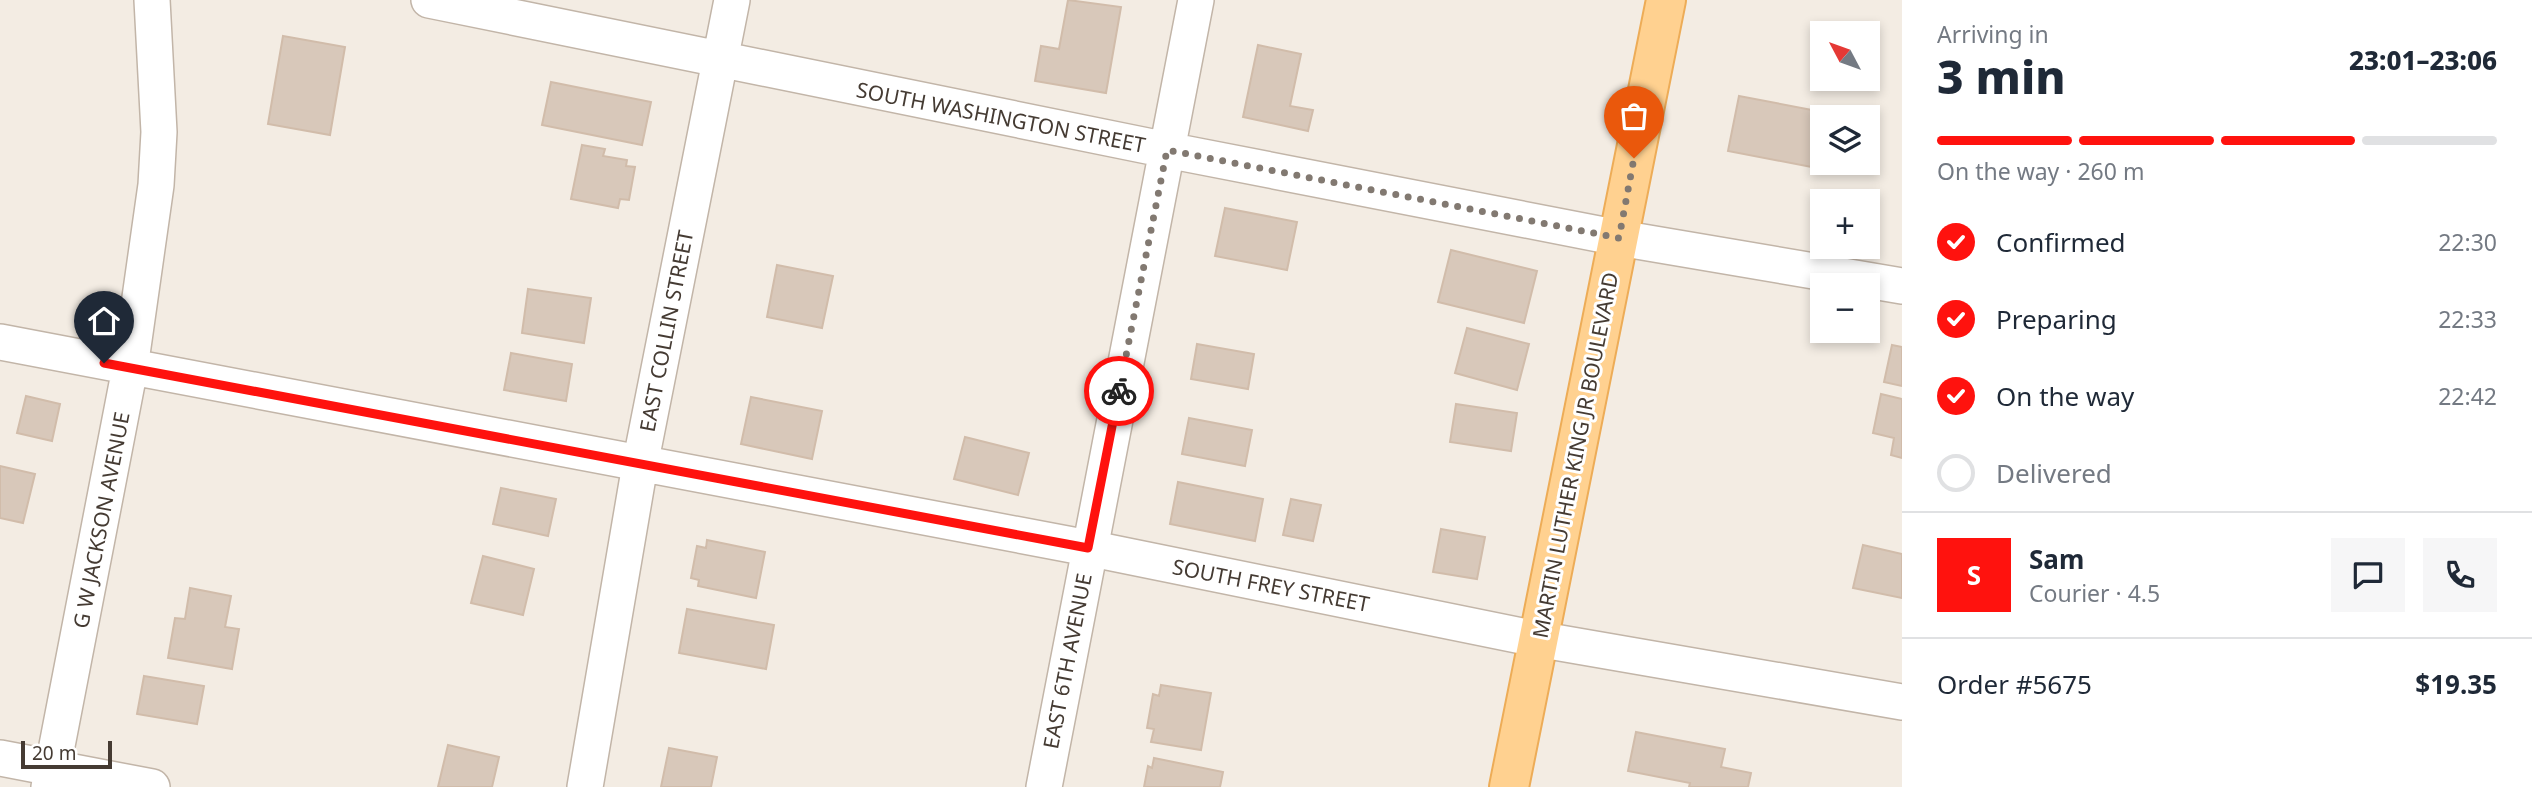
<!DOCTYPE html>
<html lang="en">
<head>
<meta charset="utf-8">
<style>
  :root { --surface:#fff; --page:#f6f6f7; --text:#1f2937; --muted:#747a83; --line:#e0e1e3; --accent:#ff120e }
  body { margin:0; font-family:"Noto Sans",sans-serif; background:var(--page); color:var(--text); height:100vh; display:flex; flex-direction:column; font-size:26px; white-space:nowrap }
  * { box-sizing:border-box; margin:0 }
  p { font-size:23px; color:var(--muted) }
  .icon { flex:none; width:38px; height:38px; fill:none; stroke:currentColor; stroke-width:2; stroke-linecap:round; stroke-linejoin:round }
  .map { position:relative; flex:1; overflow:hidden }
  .details { display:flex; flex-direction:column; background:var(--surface); width:630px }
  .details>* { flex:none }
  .needle { width:46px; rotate:311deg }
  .fabs { position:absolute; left:1810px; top:21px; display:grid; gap:14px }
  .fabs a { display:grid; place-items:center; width:70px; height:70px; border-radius:0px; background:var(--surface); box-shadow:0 4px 10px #0003; font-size:35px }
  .scale { position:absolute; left:21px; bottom:18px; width:91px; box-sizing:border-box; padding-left:7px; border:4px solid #453b33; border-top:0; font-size:19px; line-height:24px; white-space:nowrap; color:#453b33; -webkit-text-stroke:5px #fff; paint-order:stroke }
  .pin { position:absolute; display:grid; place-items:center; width:60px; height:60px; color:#fff; margin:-72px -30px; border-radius:50% 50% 50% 0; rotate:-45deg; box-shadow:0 0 7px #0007 }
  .pin .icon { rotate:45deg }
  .courier { position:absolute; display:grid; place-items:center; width:70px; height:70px; margin:-35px; border:5px solid #ff120e; border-radius:50%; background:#fff; color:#222; box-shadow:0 2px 9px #0007 }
  .overview em { font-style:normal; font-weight:800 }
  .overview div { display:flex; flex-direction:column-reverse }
  .overview { display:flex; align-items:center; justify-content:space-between; height:119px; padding:0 35px }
  h1 { font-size:46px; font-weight:800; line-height:52px }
  .bar { display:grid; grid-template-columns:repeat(4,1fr); gap:10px 7px; align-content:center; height:84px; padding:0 35px }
  .bar i { height:9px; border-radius:5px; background:var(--line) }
  .bar .current { background:var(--accent) }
  .bar p { grid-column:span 4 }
  .line { display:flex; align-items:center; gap:18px; padding:0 35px; border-top:2px solid var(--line) }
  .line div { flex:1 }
  .round { display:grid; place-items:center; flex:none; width:74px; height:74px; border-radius:0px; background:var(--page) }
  ol { padding:0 35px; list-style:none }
  li { display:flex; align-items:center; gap:21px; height:77px }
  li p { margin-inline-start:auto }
  li .icon { padding:7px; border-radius:50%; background:var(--accent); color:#fff; stroke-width:4 }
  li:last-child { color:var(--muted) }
  li i { width:38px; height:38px; border:4px solid var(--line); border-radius:50% }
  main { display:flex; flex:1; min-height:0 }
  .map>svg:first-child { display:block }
</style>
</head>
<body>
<main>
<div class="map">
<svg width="1902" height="787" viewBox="0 0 1902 787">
  <rect width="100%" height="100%" fill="#f3ece3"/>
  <path fill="#d8c8ba" stroke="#d1bcaa" stroke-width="2" d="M1068,0L1121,7L1106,93L1035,81L1041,46L1059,49Z
    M283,36L345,47L330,135L268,124Z
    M1258,45L1301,54L1290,106L1313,110L1308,131L1243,117Z
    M551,82L651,102L642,145L542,125Z
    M1739,96L1833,114L1832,117H1822V169L1728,151Z
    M582,145L605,149L603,156L627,160L626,166L635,167L629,200L620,199L618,208L571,199Z
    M1225,208L1297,222L1287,270L1215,256Z
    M1451,250L1537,271L1524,323L1438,302Z
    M777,265L833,276L822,328L767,317Z
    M528,289L591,298L584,343L522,333Z
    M1467,328L1529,344L1517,390L1455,373Z
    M1197,344L1254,354L1248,389L1191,379Z
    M1892,345L1902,347V386L1884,382Z
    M511,353L572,364L566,401L504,390Z
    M1881,394L1902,399V458L1891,455L1894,438L1873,433Z
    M26,396L60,404L52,441L17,433Z
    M751,397L822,411L812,459L741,444Z
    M1456,404L1517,413L1511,451L1450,442Z
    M1189,418L1252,430L1245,466L1182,454Z
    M965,437L1029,453L1018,495L954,479Z
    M0,466L35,474L23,523L0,518Z
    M1178,482L1263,499L1255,541L1170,524Z
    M501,488L556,499L548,536L493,524Z
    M1291,499L1321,505L1313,541L1283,535Z
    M1441,529L1485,537L1477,579L1433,572Z
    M707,540L765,552L756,598L698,586L699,580L691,578L697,546L706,548Z
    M1863,545L1902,554V598L1853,588Z
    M483,556L534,569L523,615L471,603Z
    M190,588L231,596L225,627L239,629L232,669L168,658L175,618L185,619Z
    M687,609L774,625L766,669L679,653Z
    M144,676L204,686L197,724L137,714Z
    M1161,685L1211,693L1201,750L1151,742L1154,729L1147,728L1153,694L1159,696Z
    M1636,732L1725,749L1721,767L1751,773L1748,787H1689L1690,783L1628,771Z
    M448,745L499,757L492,787H438Z
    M669,748L717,757L711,787H661Z
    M1154,758L1223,772L1220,787H1144L1148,766L1152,768Z"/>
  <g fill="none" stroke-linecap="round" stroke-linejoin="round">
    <defs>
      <path id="minor" d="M429,0L1167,150L1619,238L1902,286
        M0,342L1088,548L1537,639L1902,702
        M0,758L152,787
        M49,787L130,368L156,185L159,132L152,0
        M585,787L640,465L732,0
        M1044,787L1196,0"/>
      <path id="major" d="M1509,787L1666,0"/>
    </defs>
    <use href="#minor" stroke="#c2b5a8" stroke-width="38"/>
    <use href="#major" stroke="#edac57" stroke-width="42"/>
    <use href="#minor" stroke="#fff" stroke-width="35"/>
    <use href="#major" stroke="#ffd190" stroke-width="38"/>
  </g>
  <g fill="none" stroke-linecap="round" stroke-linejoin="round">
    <path stroke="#827971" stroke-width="7" stroke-dasharray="0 12.6" d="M1119,391L1167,150L1619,238L1634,158"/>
    <path stroke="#ff120e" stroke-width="9" d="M104,363L1088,548L1119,391"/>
  </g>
  <g text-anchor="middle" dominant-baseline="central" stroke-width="6" stroke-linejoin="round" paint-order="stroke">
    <g font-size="21" fill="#453b33" stroke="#fff">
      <text transform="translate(1001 117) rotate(11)">SOUTH WASHINGTON STREET</text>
      <text transform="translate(666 331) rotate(-79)">EAST COLLIN STREET</text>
      <text transform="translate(1575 455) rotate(-79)">MARTIN LUTHER KING JR BOULEVARD</text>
      <text transform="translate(101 520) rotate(-79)">G W JACKSON AVENUE</text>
      <text transform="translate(1271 585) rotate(11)">SOUTH FREY STREET</text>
      <text transform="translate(1067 661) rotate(-79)">EAST 6TH AVENUE</text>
    </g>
  </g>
</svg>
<div class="fabs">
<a><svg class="needle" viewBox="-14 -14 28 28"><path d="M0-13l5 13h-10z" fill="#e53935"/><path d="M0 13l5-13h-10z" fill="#747a83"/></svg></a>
<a><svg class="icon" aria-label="layers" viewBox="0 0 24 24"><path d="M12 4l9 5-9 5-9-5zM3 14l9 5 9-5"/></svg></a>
<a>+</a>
<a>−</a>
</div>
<div class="scale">20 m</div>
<div class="pin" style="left:1634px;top:158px;background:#ea580c"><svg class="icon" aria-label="bag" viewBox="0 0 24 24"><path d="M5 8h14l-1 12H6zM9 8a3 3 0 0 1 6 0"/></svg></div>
<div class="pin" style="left:104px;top:363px;background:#1f2937"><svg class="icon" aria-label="home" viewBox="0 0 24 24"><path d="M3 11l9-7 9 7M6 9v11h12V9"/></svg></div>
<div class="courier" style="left:1119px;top:391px"><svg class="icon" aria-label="bike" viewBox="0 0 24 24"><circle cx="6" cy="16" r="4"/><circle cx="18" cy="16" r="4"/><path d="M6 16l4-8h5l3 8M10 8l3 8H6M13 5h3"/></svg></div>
</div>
<section class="details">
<div class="overview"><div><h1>3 min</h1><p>Arriving in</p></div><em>23:01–23:06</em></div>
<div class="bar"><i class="current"></i><i class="current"></i><i class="current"></i><i></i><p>On the way · 260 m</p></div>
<ol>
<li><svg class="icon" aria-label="check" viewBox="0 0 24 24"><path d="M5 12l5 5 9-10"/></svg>Confirmed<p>22:30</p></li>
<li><svg class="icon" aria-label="check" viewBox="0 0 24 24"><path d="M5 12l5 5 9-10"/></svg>Preparing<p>22:33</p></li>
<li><svg class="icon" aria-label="check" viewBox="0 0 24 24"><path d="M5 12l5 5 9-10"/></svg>On the way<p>22:42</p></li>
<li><i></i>Delivered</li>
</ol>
<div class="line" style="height:126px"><b class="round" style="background:var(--accent);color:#fff">S</b><div><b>Sam</b><p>Courier · 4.5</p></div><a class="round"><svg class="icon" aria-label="chat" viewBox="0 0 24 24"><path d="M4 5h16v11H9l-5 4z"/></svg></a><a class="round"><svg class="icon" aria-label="phone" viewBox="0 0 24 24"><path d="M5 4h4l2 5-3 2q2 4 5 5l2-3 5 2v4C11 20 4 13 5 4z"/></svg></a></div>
<div class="line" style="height:91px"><div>Order #5675</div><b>$19.35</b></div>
</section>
</main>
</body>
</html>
